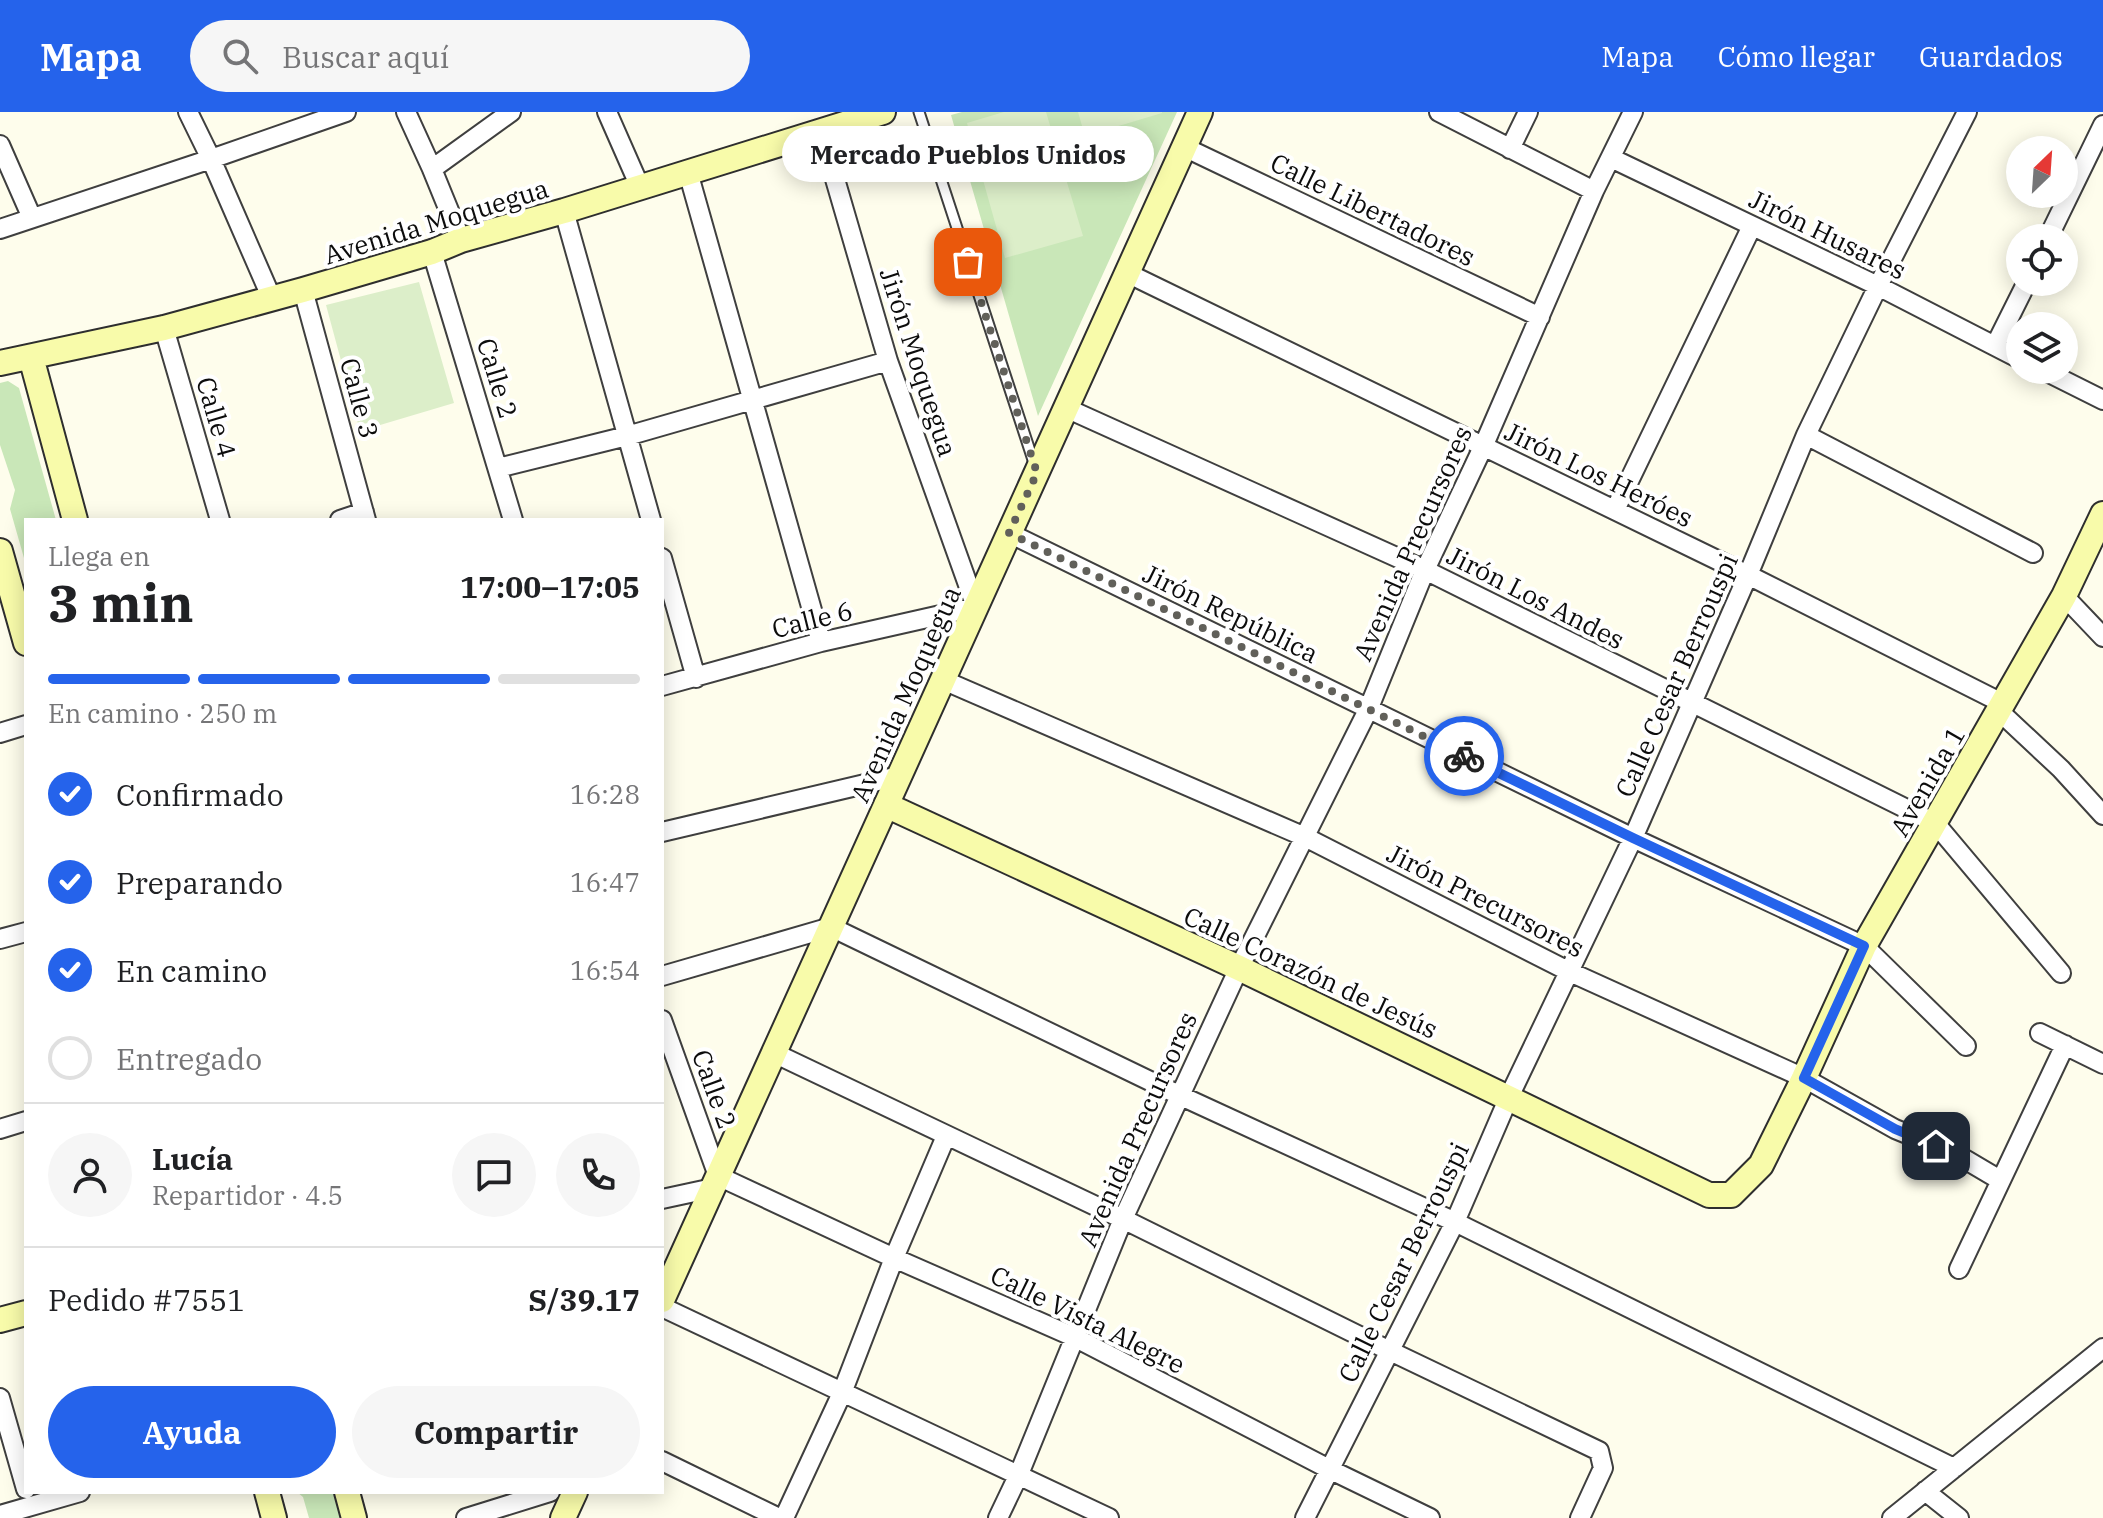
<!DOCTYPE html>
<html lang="es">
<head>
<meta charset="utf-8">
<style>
  :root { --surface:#fff; --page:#f6f6f6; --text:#202124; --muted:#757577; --line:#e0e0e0; --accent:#2563eb }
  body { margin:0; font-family:"IBM Plex Serif",serif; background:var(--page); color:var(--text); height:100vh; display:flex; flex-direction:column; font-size:30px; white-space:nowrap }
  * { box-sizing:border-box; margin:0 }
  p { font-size:26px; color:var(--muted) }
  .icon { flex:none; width:44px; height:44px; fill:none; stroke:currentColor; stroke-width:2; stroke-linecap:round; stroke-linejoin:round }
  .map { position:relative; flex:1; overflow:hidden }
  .panel { position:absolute; left:24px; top:406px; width:640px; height:976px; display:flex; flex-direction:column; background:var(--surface); border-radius:0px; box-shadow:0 4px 20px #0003 }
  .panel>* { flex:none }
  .needle { width:52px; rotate:25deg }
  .controls { position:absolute; left:2006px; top:24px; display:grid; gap:16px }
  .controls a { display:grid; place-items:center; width:72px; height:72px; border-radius:50%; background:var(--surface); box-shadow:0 4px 20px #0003; font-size:40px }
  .pin { position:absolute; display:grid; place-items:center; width:68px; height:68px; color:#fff; margin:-34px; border-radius:16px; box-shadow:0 4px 12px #0006 }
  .courier { position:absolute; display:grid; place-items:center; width:80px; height:80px; margin:-40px; border:6px solid #2563eb; border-radius:50%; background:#fff; color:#222; box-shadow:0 2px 10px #0007 }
  .bubble { position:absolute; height:56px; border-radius:28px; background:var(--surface); box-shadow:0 4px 20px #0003; font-size:26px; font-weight:800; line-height:56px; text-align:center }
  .summary em { font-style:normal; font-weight:800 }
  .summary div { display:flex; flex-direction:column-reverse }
  .summary { display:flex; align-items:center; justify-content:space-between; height:136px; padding:0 24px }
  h1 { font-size:52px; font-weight:800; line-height:60px }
  .bar { display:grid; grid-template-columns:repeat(4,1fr); gap:12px 8px; align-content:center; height:96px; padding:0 24px }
  .bar i { height:10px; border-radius:6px; background:var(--line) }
  .bar .current { background:var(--accent) }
  .bar p { grid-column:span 4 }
  .line { display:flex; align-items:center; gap:20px; padding:0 24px; border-top:2px solid var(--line) }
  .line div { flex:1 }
  .round { display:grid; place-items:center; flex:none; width:84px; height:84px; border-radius:42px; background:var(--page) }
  ol { padding:0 24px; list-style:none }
  li { display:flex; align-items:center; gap:24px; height:88px }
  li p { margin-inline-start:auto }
  li .icon { padding:8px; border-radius:50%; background:var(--accent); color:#fff; stroke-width:4 }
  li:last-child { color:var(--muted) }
  li i { width:44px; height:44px; border:4px solid var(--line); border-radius:50% }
  .cta { display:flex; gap:16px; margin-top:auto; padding:16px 24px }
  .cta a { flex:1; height:92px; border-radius:48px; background:var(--accent); color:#fff; font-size:32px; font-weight:800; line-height:92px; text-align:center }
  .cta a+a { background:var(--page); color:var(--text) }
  header { display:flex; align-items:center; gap:48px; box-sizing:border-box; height:112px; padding:0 40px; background:var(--accent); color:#fff }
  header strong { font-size:38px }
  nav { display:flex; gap:44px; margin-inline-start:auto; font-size:28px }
  .search { width:560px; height:72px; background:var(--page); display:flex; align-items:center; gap:20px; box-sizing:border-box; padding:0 28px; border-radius:44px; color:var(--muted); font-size:30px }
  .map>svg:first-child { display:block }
</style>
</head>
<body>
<header>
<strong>Mapa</strong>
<div class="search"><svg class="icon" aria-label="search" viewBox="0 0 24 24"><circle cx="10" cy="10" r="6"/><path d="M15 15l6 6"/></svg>Buscar aquí</div>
<nav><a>Mapa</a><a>Cómo llegar</a><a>Guardados</a></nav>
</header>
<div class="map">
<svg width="2103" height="1406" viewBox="0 0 2103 1406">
  <rect width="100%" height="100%" fill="#fefdec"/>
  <path fill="#c9e7b8" d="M962,0H1177L1038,304L951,3Z
    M8,269L19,276L56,408H26V453L10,397L15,378L0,333V271Z
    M297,1380H336L343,1406H309L303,1385Z"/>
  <path fill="#dceec9" d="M1004,0H1046L1083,124L1005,146L967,11Z
    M1078,0H1162V1L1085,24Z
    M419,170L454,291L360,319L326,193Z"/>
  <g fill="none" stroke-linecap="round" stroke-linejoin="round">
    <defs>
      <path id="lane" d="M919,0L1035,354"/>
      <path id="street" d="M188,0L211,47L272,187
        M406,0L432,57L461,128
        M607,0L640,75
        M1439,0L1594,79
        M0,33L32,106
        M1184,35L1540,205
        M1510,37L1528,0
        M1611,46L1878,174L2020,247
        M432,57L511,0
        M688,60L821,530
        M564,99L651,408
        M0,117L211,47L346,0
        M2048,126L2103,13
        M432,140L513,408
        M1127,161L1748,463L2004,592
        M303,178L366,408
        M164,216L220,408
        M1995,234L2027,170
        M2043,258L2103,288
        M1066,296L1425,458L1935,711L2061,861
        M1806,323L2033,441
        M498,356L627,324L888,249
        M1615,398L1752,114
        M340,408L364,400
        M1009,421L1633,726L1864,834L1966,934
        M662,446L696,566
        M2064,484L2103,525
        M943,568L1305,725L1570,860L1804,966L1895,1017L1956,1042L2000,1068
        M662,574L821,530L976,495L888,249L821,19
        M1999,599L2061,657L2103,703
        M0,621L26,613
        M662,720L899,664
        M0,827L26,820
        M662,864L831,815L1181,984L1455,1110L1954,1356
        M662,908L718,1064L894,1146L1074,1225L1331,1358L1430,1406
        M2040,921L2103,952
        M774,941L1123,1107L1390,1239L1599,1339L1603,1356L1580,1406
        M0,1017L26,1009
        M662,1087L713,1076
        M1959,1157L2065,933
        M662,1195L1109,1406
        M0,1286L26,1377
        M662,1349L779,1406
        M1925,1379L1959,1406
        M0,1403L80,1380
        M466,1406L550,1380
        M784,1406L842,1281L894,1146L946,1024
        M998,1406L1019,1362L1123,1107L1239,856L1368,598L1425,458L1483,335L1594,79L1633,0
        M1305,1406L1455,1110L1509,985L1633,726L1748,463L1806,323L1878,174L1967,0
        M1892,1406L2103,1236"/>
      <path id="secondary" d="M31,245L75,408
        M0,251L164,216L303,178L432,140L461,128L564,99L883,0
        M0,439L26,531
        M886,693L1239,856L1709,1083H1731L1761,1053L1804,966L1864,834L2064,484L2103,402
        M662,1188L1200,0
        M0,1208L26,1201
        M267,1380L274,1406
        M347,1380L354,1406
        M563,1406L575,1380"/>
    </defs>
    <use href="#lane" stroke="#3f3f3f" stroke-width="13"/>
    <use href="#street" stroke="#3f3f3f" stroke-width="22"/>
    <use href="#secondary" stroke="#2e2e2e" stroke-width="28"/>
    <use href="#lane" stroke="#fff" stroke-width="9"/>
    <use href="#street" stroke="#fff" stroke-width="18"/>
    <use href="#secondary" stroke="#f8fbaa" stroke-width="24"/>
  </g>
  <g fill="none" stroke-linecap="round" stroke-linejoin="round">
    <path stroke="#61605a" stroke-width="8" stroke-dasharray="0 14.4" d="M968,150L1037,361L1009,421L1464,644"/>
    <path stroke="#2563eb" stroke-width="10" d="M1464,644L1633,726L1864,834L1804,966L1895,1017L1936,1034"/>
  </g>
  <g text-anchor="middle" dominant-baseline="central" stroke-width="8" stroke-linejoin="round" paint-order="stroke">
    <g font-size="26" fill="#0c0c0c" stroke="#fff">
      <text transform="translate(1373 97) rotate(26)">Calle Libertadores</text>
      <text transform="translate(436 109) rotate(-17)">Avenida Moquegua</text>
      <text transform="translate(1828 122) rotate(26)">Jirón Husares</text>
      <text transform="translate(919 250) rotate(72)">Jirón Moquegua</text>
      <text transform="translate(498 266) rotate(73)">Calle 2</text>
      <text transform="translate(360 286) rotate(75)">Calle 3</text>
      <text transform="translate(217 305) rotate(74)">Calle 4</text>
      <text transform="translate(1599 362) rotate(26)">Jirón Los Heróes</text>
      <text transform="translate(1412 431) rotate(-66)">Avenida Precursores</text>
      <text transform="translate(1536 485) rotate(27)">Jirón Los Andes</text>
      <text transform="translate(1231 501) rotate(26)">Jirón República</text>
      <text transform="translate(812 507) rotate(-14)">Calle 6</text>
      <text transform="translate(1676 563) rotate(-66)">Calle Cesar Berrouspi</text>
      <text transform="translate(905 582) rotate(-66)">Avenida Moquegua</text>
      <text transform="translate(1927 669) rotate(-60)">Avenida 1</text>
      <text transform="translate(1486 788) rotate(27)">Jirón Precursores</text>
      <text transform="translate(1311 860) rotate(25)">Calle Corazón de Jesús</text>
      <text transform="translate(715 977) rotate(70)">Calle 2</text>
      <text transform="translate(1137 1017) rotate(-66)">Avenida Precursores</text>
      <text transform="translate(1403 1150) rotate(-64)">Calle Cesar Berrouspi</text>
      <text transform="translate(1088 1207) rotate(26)">Calle Vista Alegre</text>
    </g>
  </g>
</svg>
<div class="controls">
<a><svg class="needle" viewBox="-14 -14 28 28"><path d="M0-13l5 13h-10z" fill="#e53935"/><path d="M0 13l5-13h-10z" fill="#757577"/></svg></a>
<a><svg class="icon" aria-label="locate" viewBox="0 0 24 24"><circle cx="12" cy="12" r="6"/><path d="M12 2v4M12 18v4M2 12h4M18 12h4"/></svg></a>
<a><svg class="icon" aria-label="layers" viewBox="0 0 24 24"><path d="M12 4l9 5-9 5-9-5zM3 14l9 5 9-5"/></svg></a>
</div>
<div class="pin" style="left:968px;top:150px;background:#ea580c"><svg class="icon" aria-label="bag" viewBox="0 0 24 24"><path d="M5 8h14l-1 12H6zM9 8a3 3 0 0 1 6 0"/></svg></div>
<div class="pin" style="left:1936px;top:1034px;background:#1f2937"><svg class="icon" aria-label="home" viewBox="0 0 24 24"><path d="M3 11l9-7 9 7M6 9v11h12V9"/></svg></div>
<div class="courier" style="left:1464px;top:644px"><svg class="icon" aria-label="bike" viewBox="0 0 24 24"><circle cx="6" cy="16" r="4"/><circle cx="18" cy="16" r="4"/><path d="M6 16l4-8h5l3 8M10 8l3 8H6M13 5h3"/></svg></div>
<div class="bubble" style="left:782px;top:14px;width:372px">Mercado Pueblos Unidos</div>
<section class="panel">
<div class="summary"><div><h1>3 min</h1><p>Llega en</p></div><em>17:00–17:05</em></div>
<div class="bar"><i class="current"></i><i class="current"></i><i class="current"></i><i></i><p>En camino · 250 m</p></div>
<ol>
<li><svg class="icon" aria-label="check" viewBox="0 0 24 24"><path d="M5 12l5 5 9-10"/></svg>Confirmado<p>16:28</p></li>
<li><svg class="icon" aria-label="check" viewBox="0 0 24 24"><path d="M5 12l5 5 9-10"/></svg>Preparando<p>16:47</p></li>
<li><svg class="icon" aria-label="check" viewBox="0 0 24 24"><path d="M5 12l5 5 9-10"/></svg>En camino<p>16:54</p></li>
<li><i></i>Entregado</li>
</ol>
<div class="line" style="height:144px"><a class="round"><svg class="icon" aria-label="person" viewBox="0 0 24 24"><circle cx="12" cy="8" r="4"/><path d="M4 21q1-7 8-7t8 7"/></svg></a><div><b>Lucía</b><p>Repartidor · 4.5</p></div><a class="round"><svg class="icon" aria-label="chat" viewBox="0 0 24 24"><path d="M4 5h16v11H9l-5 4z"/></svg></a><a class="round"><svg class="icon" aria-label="phone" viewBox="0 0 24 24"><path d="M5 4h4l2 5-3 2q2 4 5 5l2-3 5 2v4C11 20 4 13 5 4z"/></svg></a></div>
<div class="line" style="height:104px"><div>Pedido #7551</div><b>S/39.17</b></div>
<div class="cta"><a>Ayuda</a><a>Compartir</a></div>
</section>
</div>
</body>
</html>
